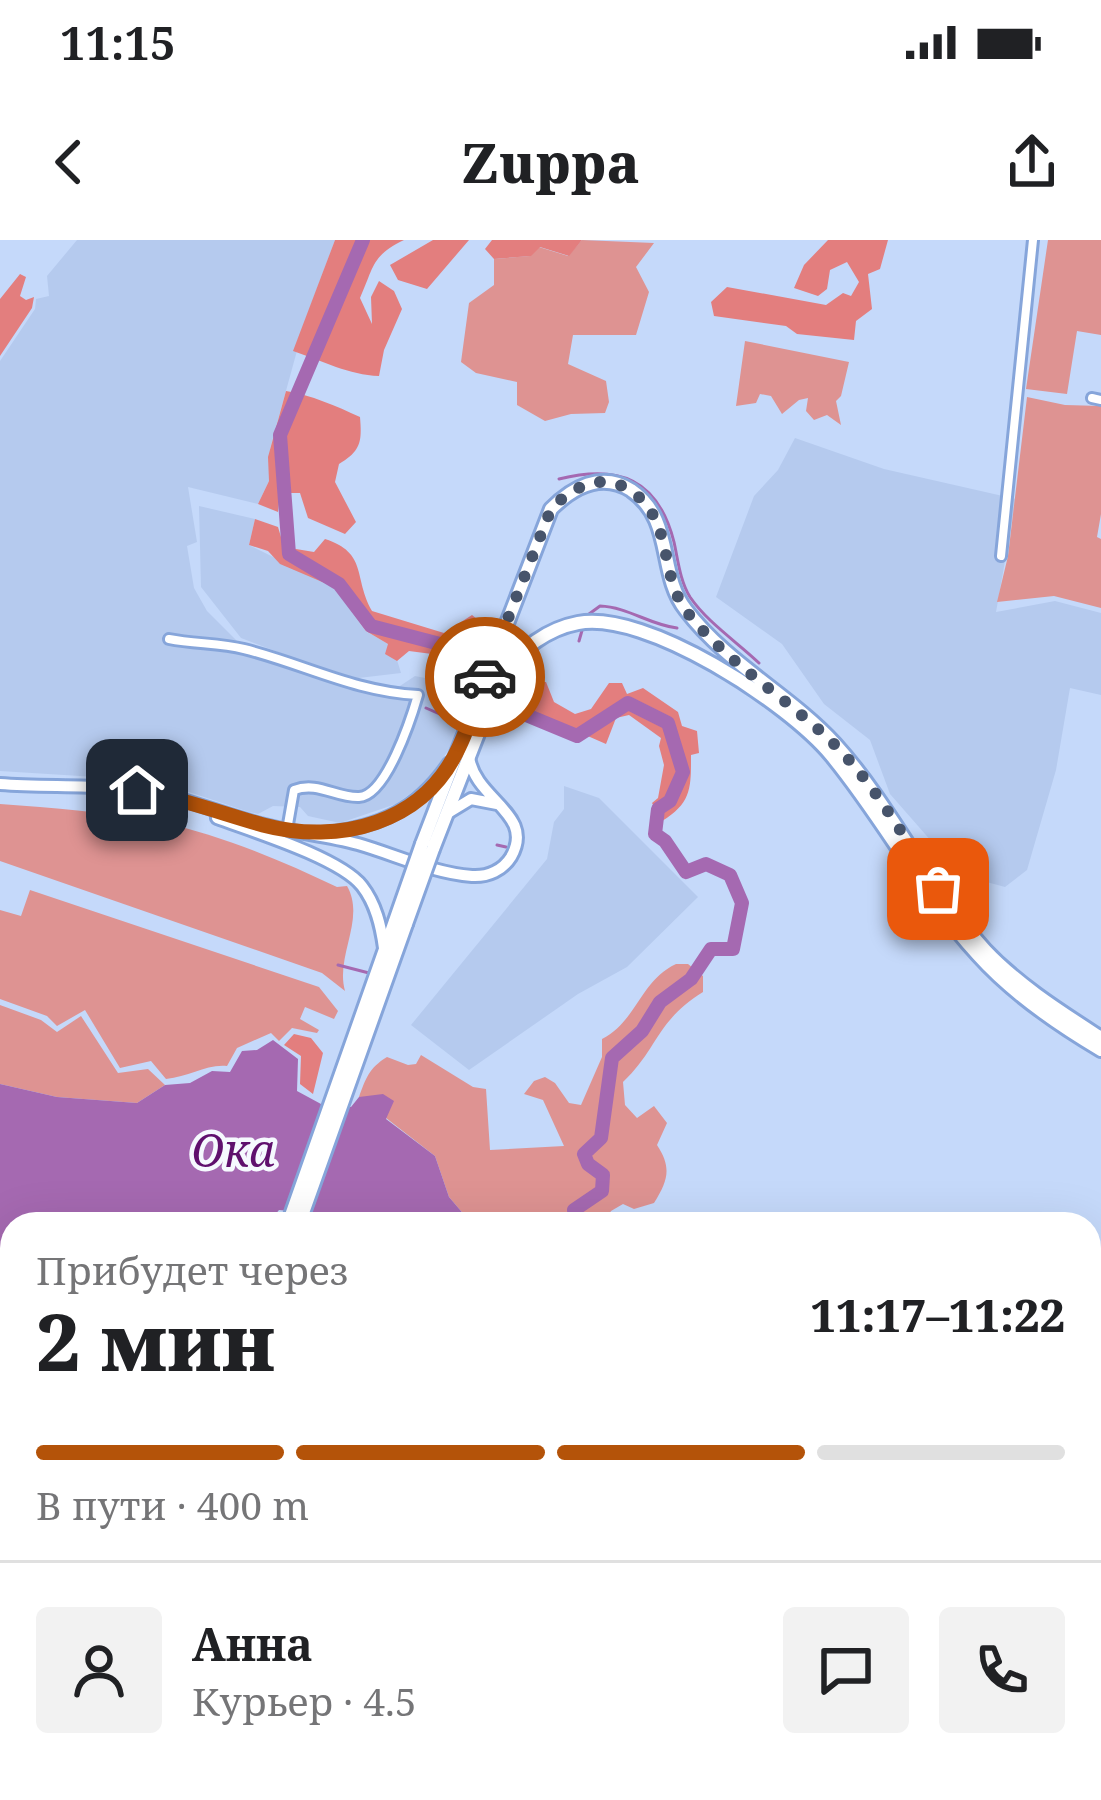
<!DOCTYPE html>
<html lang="ru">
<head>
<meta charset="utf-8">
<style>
  :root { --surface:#fff; --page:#f2f2f2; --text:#202124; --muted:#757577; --line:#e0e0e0; --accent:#b45309 }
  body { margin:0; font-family:"Noto Serif",serif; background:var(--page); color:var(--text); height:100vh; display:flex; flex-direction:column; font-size:45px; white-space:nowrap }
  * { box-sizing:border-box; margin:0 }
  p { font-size:39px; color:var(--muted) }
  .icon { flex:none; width:66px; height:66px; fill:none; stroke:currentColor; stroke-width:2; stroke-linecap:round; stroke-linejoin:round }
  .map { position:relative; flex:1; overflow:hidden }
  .details { position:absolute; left:0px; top:972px; width:1101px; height:588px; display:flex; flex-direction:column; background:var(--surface); border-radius:36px 36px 0 0; box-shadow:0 12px 48px #0002 }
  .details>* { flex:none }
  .pin { position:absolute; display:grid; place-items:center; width:102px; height:102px; color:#fff; margin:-51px; border-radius:24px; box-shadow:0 6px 18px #0006 }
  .courier { position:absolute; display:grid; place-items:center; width:120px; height:120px; margin:-60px; border:9px solid #b45309; border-radius:50%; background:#fff; color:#222; box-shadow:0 3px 15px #0007 }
  .summary em { font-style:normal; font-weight:800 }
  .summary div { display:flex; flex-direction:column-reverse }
  .summary { display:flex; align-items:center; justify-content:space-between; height:204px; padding:0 36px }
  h1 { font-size:78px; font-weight:800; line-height:90px }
  .bar { display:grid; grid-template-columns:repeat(4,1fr); gap:18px 12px; align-content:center; height:144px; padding:0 36px }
  .bar i { height:15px; border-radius:9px; background:var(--line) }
  .bar .current { background:var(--accent) }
  .bar p { grid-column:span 4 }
  .line { display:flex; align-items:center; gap:30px; padding:0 36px; border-top:3px solid var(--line) }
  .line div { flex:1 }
  .round { display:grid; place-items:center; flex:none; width:126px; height:126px; border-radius:12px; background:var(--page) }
  .status { display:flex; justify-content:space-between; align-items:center; height:84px; padding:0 60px; background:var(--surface); direction:ltr }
  .status svg { height:33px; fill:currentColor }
  header { display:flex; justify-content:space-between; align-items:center; height:156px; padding:0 36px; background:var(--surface); font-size:54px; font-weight:800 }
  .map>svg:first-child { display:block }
</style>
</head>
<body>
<div class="status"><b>11:15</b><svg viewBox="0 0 49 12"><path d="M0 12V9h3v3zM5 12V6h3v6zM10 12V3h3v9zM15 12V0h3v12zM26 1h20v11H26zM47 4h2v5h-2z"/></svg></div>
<header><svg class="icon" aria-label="back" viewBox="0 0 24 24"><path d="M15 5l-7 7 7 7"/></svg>Zuppa<svg class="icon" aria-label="share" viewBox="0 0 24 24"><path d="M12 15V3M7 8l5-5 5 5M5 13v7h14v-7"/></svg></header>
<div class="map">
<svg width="1101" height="1560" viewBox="0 0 1101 1560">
  <rect width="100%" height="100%" fill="#c5d9fa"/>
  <path fill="#b5caee" d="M77,0H335L306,78L270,209L269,241L258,264L188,247L197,302L187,306L194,348L207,371L237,401L360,445L400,446L415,436L440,441L467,455L450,508L426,542L396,564L340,583L308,576L300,567L273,566L258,574L249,572L171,546L128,539L0,531V121L35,69L36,59L49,56L47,36Z
    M795,198L884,229L1016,259L996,372L1055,361L1101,373V455L1070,448L1056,530L1027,630L1005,647L961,635L890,554L870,500L824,464L782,404L716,357L754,256L778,230Z
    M199,266L255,279L249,305L334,347L366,391L393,407L401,433L350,439L241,398L201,347Z
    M564,546L599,558L698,657L627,727L578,754L469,830L411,785L547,619L554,582L564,569Z"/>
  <path fill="#de9392" d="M582,0L654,3L636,27L649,52L636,95H573L568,124L606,141L609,162L605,173L571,174L545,181L517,165V142L476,133L461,122L469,63L494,45V19L530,16L539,7L568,16Z
    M1048,0H1101V95L1077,91L1067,154L1026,149Z
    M745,101L849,122L841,156L836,161L841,185L827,175L814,180L806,171L808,158L799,160L782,174L771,156L760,154L756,163L736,166Z
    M1027,157L1065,165L1101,166V274L1097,297L1101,299V368L1054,356L997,362L1008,316Z
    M0,564C53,568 107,572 160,582C221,595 280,620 337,647L347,646C366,679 335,716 345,751L322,733L0,621Z
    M30,650L319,747L338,771L334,779L305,767L300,779L319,790L317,793L292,788L279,801L271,793L237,808L227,826C206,824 189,837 166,839L151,821L120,828L85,770L57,786L47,776L0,759V670L21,676Z
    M676,724H688L703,736V752C656,781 658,809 623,842L625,865L637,878L654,866L667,883L657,905C672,928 668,940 654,963L634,969L623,964L611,971L604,984H472L449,957L435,916L359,857C366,838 369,828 387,817L408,825L416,824L421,815L473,847L486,849L490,910L564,906L543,860L524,854L534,841L545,837L555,843L569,863L581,865L602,817V799C637,781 640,741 676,724Z
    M0,765L41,780L57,792L81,776L118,833L148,829L165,845L137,863L57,857L0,844Z"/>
  <path fill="#e37e7e" d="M335,0H404C371,16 374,27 360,58L372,84L371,57L379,41L394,51L402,69L384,110L379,136C349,135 323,121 293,111Z
    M433,0H469L427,49L398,40L390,25Z
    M492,0H582L569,16L540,7L531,16L494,19L485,9Z
    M828,0H888L880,29L868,34L872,69L856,81L854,100L797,94L786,86L714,76L711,62L727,47L826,65L843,53L851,56L859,42L847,22L830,30L827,49L818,56L794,48L804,25Z
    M20,34L26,37L20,56L26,60L34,57L32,68L0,116V59Z
    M286,151C311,155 336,166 360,177C362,202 361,211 339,224L335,242L356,282L345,294L308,278L300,253H280L278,272L258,264L269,241L268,217Z
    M255,279L278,287L284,307L314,312L325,299C368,313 353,337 372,371L444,393L472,375L487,387L471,403L461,404L476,425L463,434L432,414L409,411L397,421L385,414L388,404L366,391L334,347L280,324L268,311L249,305Z
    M546,442L554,462L575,474L591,469L609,443H622L627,454L643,448L678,472L682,486L697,491L699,513L691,515C691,547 692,563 662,581L652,563L658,558L664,525L659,506L661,498L629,475L616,478L606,504L519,466L511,444Z
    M294,794L311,798L323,813L313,854L300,844L301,816L284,805Z
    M0,1245L2,1250L12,1252V1415L0,1413Z
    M132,1548H292L283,1560H136Z
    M329,1548H439L441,1560H326Z
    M476,1548H569L565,1560H472Z
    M733,1548H896L889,1560H715L717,1554Z
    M999,1548H1043L1044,1560H997Z"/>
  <path fill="#a569b1" d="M273,800L298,819L297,851L321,864L351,867L359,857L383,854L394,861L386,879L435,916L449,957L472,984H353L312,973L279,970L274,976L278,984H12V1098L0,1096V844L57,857L137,863L165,845L190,843L212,831L230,832L242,811L257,810Z
    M1089,1209L1101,1211V1449L1089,1445Z"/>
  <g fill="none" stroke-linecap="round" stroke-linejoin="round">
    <path stroke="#a569b1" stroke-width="3" d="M559,239C619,224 658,239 674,302C678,320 680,341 690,357C707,382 737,402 759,423
      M585,377L600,366C628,367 650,385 677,388
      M579,401L583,387
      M426,468L460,483
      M497,605L506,607
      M338,725L369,733"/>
    <path stroke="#a569b1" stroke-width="14" d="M363,0L280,195L289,314L339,344L371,386L440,404L519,472L577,496L628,463L668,483L683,532L670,561L658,569L655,594L665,601L686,632L706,624L730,635L742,663L733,709H711L691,739L660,762L642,791L612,818L601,898L584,914L588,924L603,935L602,951L574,970L576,984"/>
    <path stroke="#5f106d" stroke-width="3" stroke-dasharray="15 12" stroke-linecap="butt" d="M0,1048L12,1052
      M1089,1350L1101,1354"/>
    <defs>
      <path id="minor" d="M1092,158L1101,160
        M1001,316L1033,0
        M169,399C194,404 220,403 244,409C304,424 355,452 418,455C411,479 386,556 359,557C336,558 318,541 294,550L287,590"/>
      <path id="secondary" d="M0,544C54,548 111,543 164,555C199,563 233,578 269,586C298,593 329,596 358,604C396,615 433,633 472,636C488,637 503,630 511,617C536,574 475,560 469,517
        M448,573L471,559L497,564
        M217,578C252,591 340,618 362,646C376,664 381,686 384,708
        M325,593C380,587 418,569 449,523"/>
      <path id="trunk" d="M422,604L551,269C572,248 601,231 631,250C675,280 657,333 686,370C727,424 790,455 835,504C892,567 927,647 985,710C1018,745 1061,772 1101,798
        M433,609L502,432C523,409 546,389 578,383C646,370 788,463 831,515C884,579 922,654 978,715C1012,753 1057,784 1101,810
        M288,984L395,681
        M299,984L406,684
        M70,1560L74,1548
        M81,1560L86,1548"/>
    </defs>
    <use href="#minor" stroke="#86a5da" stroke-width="14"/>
    <use href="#secondary" stroke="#86a5da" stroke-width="16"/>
    <use href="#trunk" stroke="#86a5da" stroke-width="18"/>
    <use href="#minor" stroke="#fff" stroke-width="8"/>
    <use href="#secondary" stroke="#fff" stroke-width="10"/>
    <use href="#trunk" stroke="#fff" stroke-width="12"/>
    <defs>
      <path id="trunk-bridge" d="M395,681L422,604
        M406,684L433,609"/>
    </defs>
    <use href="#trunk-bridge" stroke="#86a5da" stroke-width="18" stroke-linecap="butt"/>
    <use href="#trunk-bridge" stroke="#fff" stroke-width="12"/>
  </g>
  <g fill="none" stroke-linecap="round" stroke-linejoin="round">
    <path stroke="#47546b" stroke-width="12" stroke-dasharray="0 21.6" d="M485,437L551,269C572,247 602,231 631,251C675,281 658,334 687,372C726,422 784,456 830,500C873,541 905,599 938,649"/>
    <path stroke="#b45309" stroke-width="15" d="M137,550C180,558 221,573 263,585C339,605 424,584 459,507C470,484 477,460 485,437"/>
  </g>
  <g text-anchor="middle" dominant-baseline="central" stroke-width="9" stroke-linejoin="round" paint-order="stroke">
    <g font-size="45" font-style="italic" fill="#5f106d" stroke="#f5f9fe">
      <text x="233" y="909">Ока</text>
    </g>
  </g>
</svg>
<div class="pin" style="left:938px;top:649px;background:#ea580c"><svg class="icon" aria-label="bag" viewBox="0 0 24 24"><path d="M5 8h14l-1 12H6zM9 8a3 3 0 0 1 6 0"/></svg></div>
<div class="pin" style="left:137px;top:550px;background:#1f2937"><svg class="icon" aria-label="home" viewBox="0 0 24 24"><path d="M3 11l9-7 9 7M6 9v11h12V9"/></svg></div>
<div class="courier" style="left:485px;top:437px"><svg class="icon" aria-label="car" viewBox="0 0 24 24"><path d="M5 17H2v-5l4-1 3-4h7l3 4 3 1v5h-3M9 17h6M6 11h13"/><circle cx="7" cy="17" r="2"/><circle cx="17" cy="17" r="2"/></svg></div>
<section class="details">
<div class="summary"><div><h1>2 мин</h1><p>Прибудет через</p></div><em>11:17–11:22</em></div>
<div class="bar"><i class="current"></i><i class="current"></i><i class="current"></i><i></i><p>В пути · 400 m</p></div>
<div class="line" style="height:216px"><a class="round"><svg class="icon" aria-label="person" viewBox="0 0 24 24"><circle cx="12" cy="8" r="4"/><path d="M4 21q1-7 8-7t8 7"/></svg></a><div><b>Анна</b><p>Курьер · 4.5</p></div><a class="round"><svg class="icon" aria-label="chat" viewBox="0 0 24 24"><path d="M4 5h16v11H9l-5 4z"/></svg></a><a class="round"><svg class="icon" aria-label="phone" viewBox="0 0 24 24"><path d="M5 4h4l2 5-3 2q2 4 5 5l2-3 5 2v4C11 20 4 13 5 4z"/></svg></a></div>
</section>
</div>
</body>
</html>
